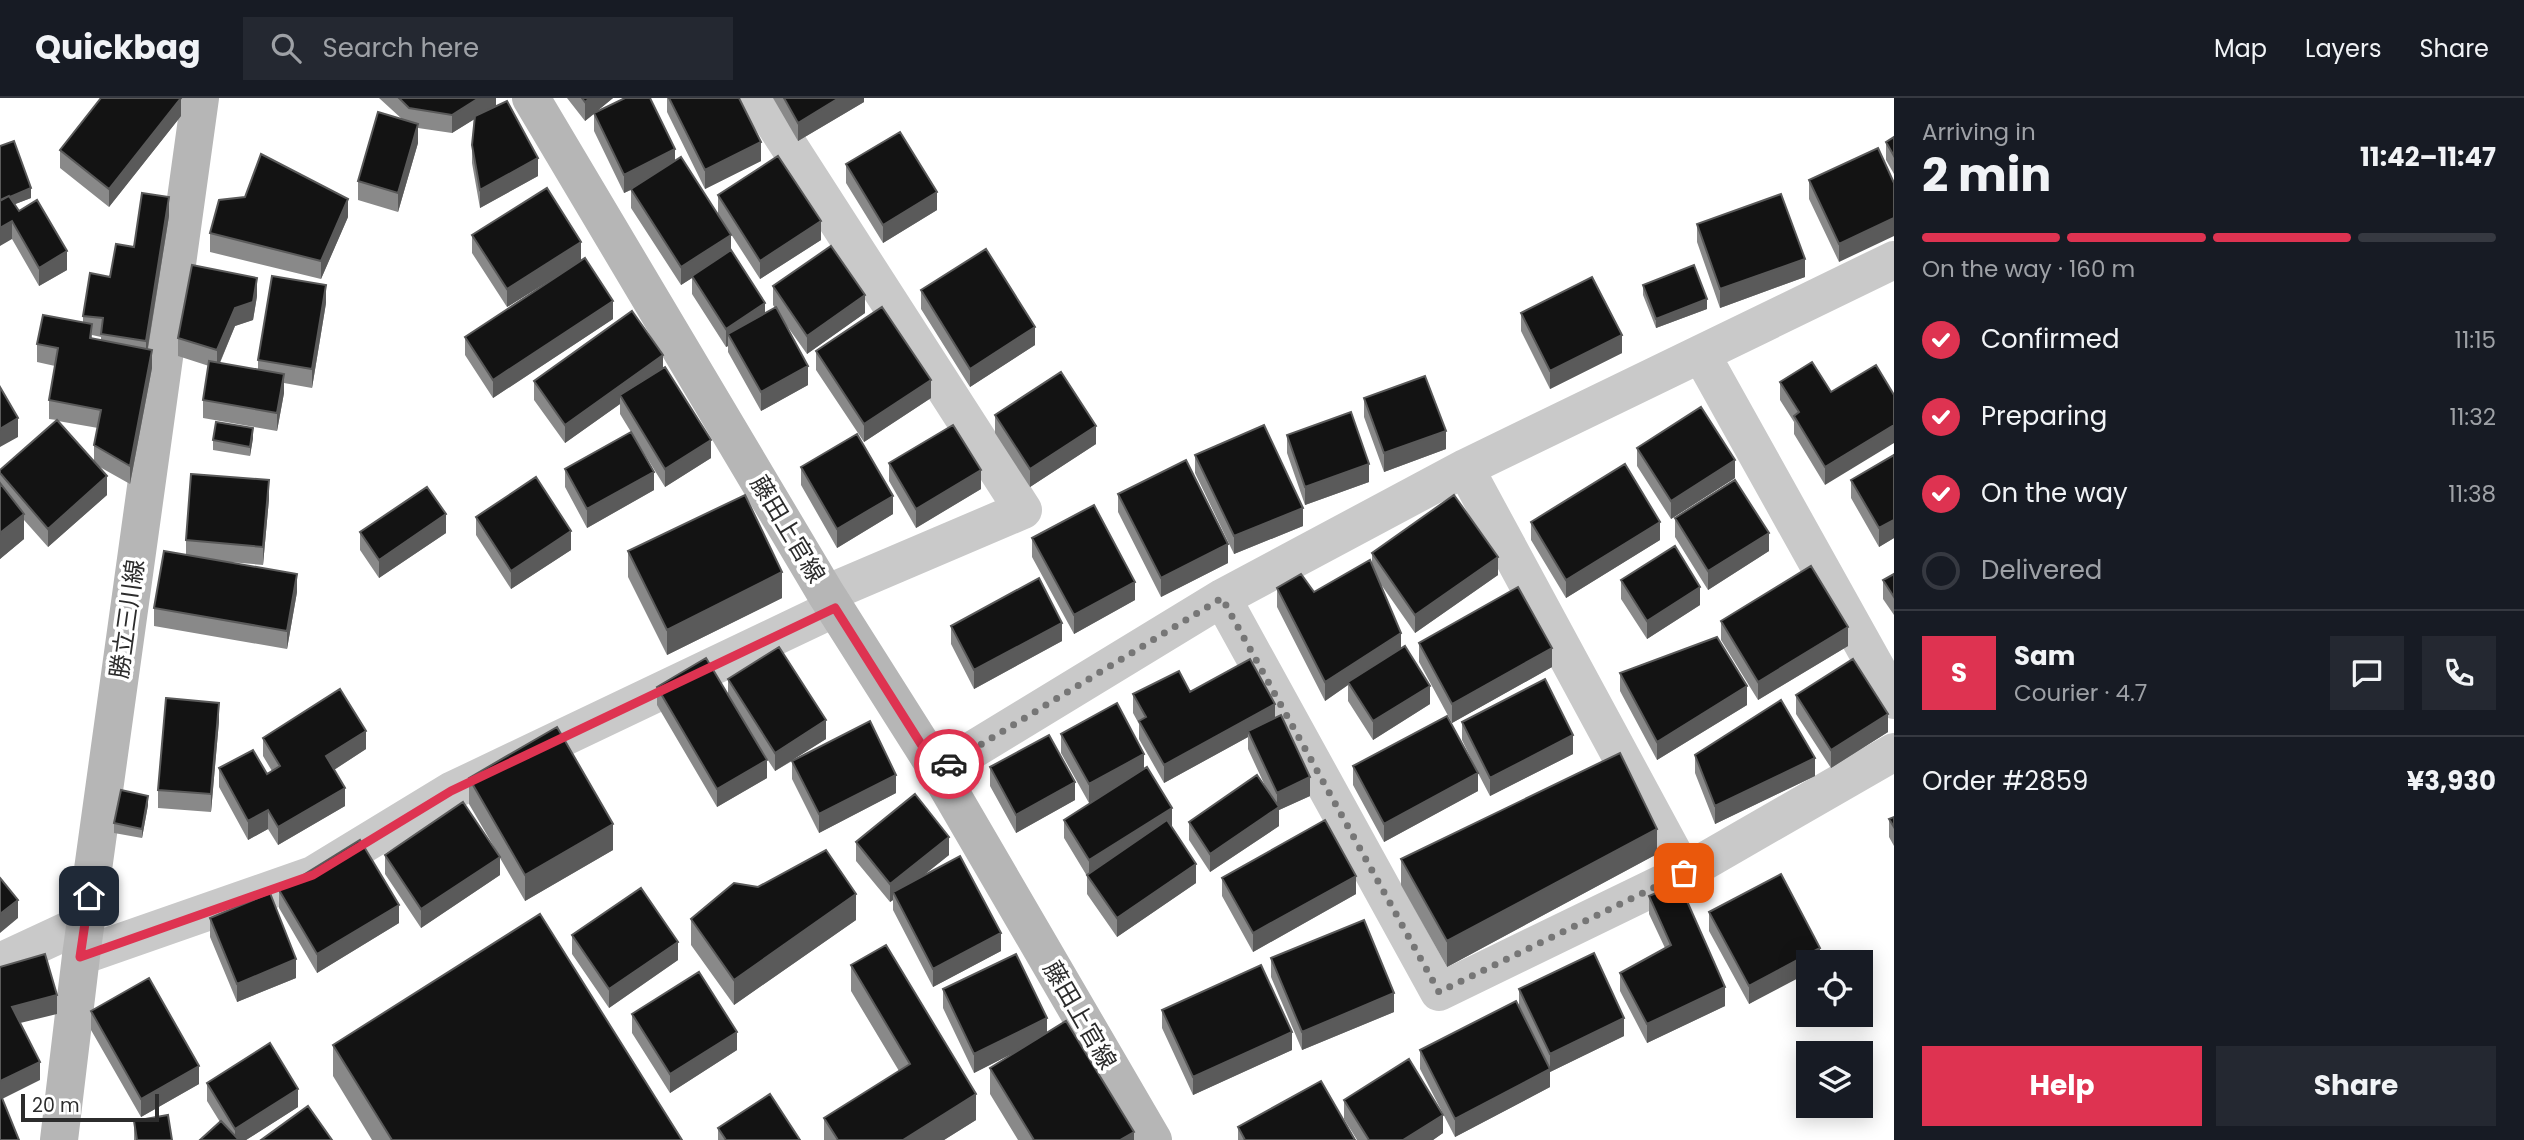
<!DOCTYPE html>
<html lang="en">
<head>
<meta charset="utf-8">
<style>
  :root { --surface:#171b24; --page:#242831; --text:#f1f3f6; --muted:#9ea1a6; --line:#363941; --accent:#de3351 }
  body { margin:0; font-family:Poppins,"Noto Sans JP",sans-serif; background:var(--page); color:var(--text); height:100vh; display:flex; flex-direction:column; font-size:26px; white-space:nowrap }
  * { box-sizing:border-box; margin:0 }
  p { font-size:23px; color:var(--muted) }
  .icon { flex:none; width:38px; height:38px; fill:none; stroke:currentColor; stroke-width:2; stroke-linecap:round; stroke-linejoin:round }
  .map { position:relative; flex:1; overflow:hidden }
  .panel { display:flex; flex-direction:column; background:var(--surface); width:630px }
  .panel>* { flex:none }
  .fabs { position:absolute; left:1796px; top:852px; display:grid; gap:14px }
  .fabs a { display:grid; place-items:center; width:77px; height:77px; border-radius:0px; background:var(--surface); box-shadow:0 4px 18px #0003; font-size:35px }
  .scale { position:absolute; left:21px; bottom:18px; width:138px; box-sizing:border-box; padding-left:7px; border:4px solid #2c2c2c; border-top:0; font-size:19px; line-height:24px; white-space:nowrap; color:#2c2c2c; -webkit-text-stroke:5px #fff; paint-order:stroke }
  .pin { position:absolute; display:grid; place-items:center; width:60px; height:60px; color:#fff; margin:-30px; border-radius:14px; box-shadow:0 4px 10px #0006 }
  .courier { position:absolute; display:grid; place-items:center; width:70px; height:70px; margin:-35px; border:5px solid #de3351; border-radius:50%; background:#fff; color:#222; box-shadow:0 2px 9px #0007 }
  .head em { font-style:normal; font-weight:700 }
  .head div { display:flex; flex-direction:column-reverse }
  .head { display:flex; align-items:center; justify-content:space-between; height:119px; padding:0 28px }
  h1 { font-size:46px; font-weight:700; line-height:52px }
  .bar { display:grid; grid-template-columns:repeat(4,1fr); gap:10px 7px; align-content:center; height:84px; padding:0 28px }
  .bar i { height:9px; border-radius:5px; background:var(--line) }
  .bar .current { background:var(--accent) }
  .bar p { grid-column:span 4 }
  .line { display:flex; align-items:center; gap:18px; padding:0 28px; border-top:2px solid var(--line) }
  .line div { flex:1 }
  .round { display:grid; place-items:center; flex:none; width:74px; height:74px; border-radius:0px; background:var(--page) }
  ol { padding:0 28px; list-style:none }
  li { display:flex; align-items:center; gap:21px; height:77px }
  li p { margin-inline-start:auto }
  li .icon { padding:7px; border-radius:50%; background:var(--accent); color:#fff; stroke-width:4 }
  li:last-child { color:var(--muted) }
  li i { width:38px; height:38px; border:4px solid var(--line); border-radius:50% }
  .cta { display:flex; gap:14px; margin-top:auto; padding:14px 28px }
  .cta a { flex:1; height:80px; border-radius:0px; background:var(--accent); color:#fff; font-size:28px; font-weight:700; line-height:80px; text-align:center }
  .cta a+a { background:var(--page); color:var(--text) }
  header { display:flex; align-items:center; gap:42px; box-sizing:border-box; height:98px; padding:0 35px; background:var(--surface); border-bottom:2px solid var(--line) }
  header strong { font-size:33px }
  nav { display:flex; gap:38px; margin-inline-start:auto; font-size:24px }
  .search { width:490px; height:63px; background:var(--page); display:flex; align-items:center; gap:18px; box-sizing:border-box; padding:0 24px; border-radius:0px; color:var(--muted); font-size:26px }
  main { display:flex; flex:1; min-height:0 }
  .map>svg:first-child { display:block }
</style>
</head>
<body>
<header>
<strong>Quickbag</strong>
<div class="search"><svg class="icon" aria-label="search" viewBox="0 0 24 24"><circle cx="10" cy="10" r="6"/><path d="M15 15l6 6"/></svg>Search here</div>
<nav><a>Map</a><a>Layers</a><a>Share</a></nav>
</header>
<main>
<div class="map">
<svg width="1894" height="1042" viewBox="0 0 1894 1042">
  <rect width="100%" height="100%" fill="#fff"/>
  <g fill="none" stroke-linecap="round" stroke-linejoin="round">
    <path stroke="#c9c9c9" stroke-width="38" d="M758,0L1023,412L826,496
      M1701,256L1894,602
      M1465,370L1684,775
      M1222,500L1439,894L1684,775L1894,654
      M938,673L1222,500L1465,370L1894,162
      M81,858L313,777L451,693L835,510
      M0,864L86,824"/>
    <path stroke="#b6b6b6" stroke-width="38" d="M531,0L826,496L938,673L1153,1042
      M59,1042L81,858L200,0"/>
  </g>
  <path fill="#898989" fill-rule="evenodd" d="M379,0H496V8L538,78L480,110L472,65V47L474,21L452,35L418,30V45L398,114L358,102V83L402,21Z
    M567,0H613L596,14L675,63L731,153L765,216L775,210L773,207V188L865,215L807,256L782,221L808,287L761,313L728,254V248L726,249L692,196V180L681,187L631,110V92L624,95L594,33V16L585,23Z
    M667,0H739L761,63L705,91L667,14Z
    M773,0H864V4L798,43Z
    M181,18L109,109L60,70V52Z
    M1894,39V76L1886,62V44Z
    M0,48L31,100L15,106L19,113L67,172L39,188L12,141Z
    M1878,50L1839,164L1809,101V82Z
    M846,66L937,112L883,145L846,85Z
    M718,97L821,142L760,181L718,116Z
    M169,118L148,251L152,270L130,386L98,368L107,397L48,449L24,422V441L0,461V372L57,322L49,321V302L55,268L37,264V246L83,224V218L110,179L134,149ZM92,237L101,239V242L92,240ZM58,323L98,330L94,347V364Z
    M348,119L321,181L210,154V135Z
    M1697,126L1805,179L1720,210L1697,144Z
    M472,137L581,163L507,209L472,155Z
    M1643,187L1707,211L1656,230L1643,197Z
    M921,192L1035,247L970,289L921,211Z
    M257,198L253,222L235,228L220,265L258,272V262L326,205L312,290L284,285V295L277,333L203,320V302L209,268L178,258V240Z
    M1521,215L1622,255L1550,291L1521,233Z
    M613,221L493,300L465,257V239Z
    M816,253L931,300L864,344L816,272Z
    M663,270L711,360L665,389L637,344L654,392L587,430L565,389V371L631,334L620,316V306L565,345L534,302V283Z
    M1780,284L1831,294L1825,387L1794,336V324L1780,302Z
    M1364,300L1446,351L1384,374L1364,319Z
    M995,317L1096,346L1030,389L995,335Z
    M1287,337L1369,384L1305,407L1287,355Z
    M253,340L250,358L213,352V342Z
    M1637,350L1735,380L1671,421L1637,368Z
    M1195,357L1303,428L1234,456L1195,375Z
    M1894,357V440L1879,449L1851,400V382Z
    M889,365L981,391L916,430L889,383Z
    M801,369L893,416L837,450L801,387Z
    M1118,396L1228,465L1161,499L1118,414Z
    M269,401L263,467L230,464L297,494L287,551L154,528V510L186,457V442Z
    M476,419L571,452L511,491L476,437Z
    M1675,420L1769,453L1708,492L1675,439Z
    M1531,424L1660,442L1566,500L1531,442Z
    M360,434L446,435L379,480L360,452Z
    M1032,440L1135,502L1074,536L1032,459Z
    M628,453L782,500L667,557L628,479Z
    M1372,455L1498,477L1415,535L1380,485L1401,551L1430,606L1373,642L1348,603V587L1325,603L1277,509V490L1314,494L1372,466Z
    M1894,476V517L1883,501V482Z
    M1621,482L1700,507L1647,541L1621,501Z
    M1721,523L1848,548L1758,602L1721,542Z
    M951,528L1062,543L974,591L951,546Z
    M1419,545L1552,569L1452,625L1419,564Z
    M1620,575L1747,607L1657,662L1620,593Z
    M728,581L826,641L792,662L896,695L819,735L792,681V663L775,673L758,647L767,680L717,709L657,607V589L728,596Z
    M1190,594L1275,620L1310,698L1279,712V728L1210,774L1189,742V724L1266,690L1248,651V639L1164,685L1139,641V626L1133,615V596Z
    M1796,597L1888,634L1831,670L1796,616Z
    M219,623L211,714L158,710V692Z
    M1462,624L1573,656L1490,698L1478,675V693L1384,744L1353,687V668L1477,673L1462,642Z
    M1061,636L1144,671L1172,728L1171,729L1196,785L1117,839L1087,796V778L1064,740V722L1106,695L1089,705L1061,655Z
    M263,640L366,651L334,672L345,708L278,747L268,731L248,742L219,689V670L267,676L272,673L263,658Z
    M1695,657L1815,678L1715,726L1695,675Z
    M990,669L1075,702L1016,735L990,688Z
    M469,680L613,752L525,803L500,760V777L421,830L385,776V757L497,754L469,706Z
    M148,707L142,740L114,735V725Z
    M1894,719V748L1889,739V721Z
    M856,744L949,757L924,777L1001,853L933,889L893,812V802L890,804L856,763Z
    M1657,756L1447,869L1401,787V761Z
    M1222,780L1356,796L1253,854L1222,798Z
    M279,792L399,825L317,875L279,810Z
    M1649,798L1725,908L1647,945L1620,893V875L1665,850L1649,816Z
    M1709,814L1820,864L1749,906L1709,833Z
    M210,820L296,880L237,904L210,839Z
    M691,821L856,822L734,907L691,847Z
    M572,837L678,862L609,910L572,856Z
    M1271,860L1394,914L1302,952L1271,879Z
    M851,867L976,1022L944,1042H824V1020L899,973L851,893Z
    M943,891L1047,935L1134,1042H1018L990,996V970L1017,953L974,975L943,910Z
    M1519,891L1624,938L1550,974V989L1455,1039L1420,971V952L1519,909Z
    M1162,912L1292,952L1193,997L1162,930Z
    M91,913L199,986L141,1019L91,932Z
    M632,916L737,952L670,995L632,935Z
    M333,947L682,1042H372L333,978Z
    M207,985L298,1009L246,1042H200L220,1024L207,1003Z
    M1344,1002L1443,1035L1433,1042H1357L1344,1021Z
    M134,1023L172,1042H134Z
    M1238,1029L1355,1042H1238Z
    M718,1030L800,1042H718Z"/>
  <path fill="#5a5a5a" d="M181,0V18L109,109V91Z
    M479,0H496V8L452,35V17Z
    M590,0H613L585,23V4Z
    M839,0H864V4L798,43V25Z
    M418,26V45L398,114V95Z
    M761,44V63L705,91V72Z
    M675,51V70L624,95V77Z
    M538,60V78L480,110V92Z
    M31,90V100L0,112V102Z
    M937,94V112L883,145V127Z
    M169,99V118L146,261V243Z
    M348,101V119L321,181V163Z
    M1894,120V138L1839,164V146Z
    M12,123V141L0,148V130Z
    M821,123V142L760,181V163Z
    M731,137V155L692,178V180L681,187V169Z
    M581,144V163L507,209V191Z
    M67,153V172L39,188V170Z
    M1805,161V179L1720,210V191Z
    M257,180V198L253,222L235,228L217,271V252L235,210Z
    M326,187V205L312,290V271Z
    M865,197V215L807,256V238Z
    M1707,201V211L1656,230V221Z
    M613,203V221L493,300V282Z
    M765,205V223L728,236V248L726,249V231Z
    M1035,229V247L970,289V271Z
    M1622,237V255L1550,291V273Z
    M152,252V270L130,386V368Z
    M663,257V275L620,297V306L565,345V327Z
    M808,268V287L761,313V294Z
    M284,276V295L277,333V315Z
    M931,282V300L864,344V326Z
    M18,320V339L0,349V331Z
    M1894,327V345L1825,387V369Z
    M1096,328V346L1030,389V371Z
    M253,330V340L250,358V349Z
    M1446,333V351L1384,374V355Z
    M711,342V360L665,389V371Z
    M1735,362V380L1671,421V403Z
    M1369,366V384L1305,407V389Z
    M981,372V391L916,430V411Z
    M654,374V392L587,430V411Z
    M107,378V397L48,449V431Z
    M269,382V401L263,467V449Z
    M893,398V416L837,450V431Z
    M1303,410V428L1234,456V438Z
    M24,416V441L0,461V435Z
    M446,416V435L379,480V462Z
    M1894,422V440L1879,449V430Z
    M1660,424V442L1566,500V482Z
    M571,433V452L511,491V473Z
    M1769,435V453L1708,492V473Z
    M1228,446V465L1161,499V480Z
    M1498,459V477L1415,535V517Z
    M782,474V500L667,557V532Z
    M297,476V494L287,551V533Z
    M1135,484V502L1074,536V517Z
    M1700,489V507L1647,541V523Z
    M1062,525V543L974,591V572Z
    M1848,529V548L1758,602V584Z
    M1401,535V554L1348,584V587L1325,603V584Z
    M1552,550V569L1452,625V606Z
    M1430,588V606L1373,642V623Z
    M1747,588V607L1657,662V644Z
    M219,605V623L211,714V696Z
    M1275,606V624L1248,633V639L1164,685V667Z
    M1888,616V634L1831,670V652Z
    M826,622V641L775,673V655Z
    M366,633V651L326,677V658Z
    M1573,637V656L1490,698V680Z
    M1144,656V674L1089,705V686Z
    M1815,660V678L1715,726V708Z
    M767,662V680L717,709V691Z
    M1478,675V693L1384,744V726Z
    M896,677V695L819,735V716Z
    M1310,679V698L1279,712V728L1210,774V756L1277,711V695Z
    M1075,684V702L1016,735V717Z
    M345,690V708L278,747V729Z
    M148,698V707L142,740V731Z
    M1172,710V728L1089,780V762Z
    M268,712V731L248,742V723Z
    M613,726V752L525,803V777Z
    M1657,731V756L1447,869V843Z
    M949,739V757L896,799L893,794V802L890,804V786Z
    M500,759V777L421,830V811Z
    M1196,766V785L1117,839V820Z
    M1356,778V796L1253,854V835Z
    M856,796V822L734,907V882Z
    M18,802V820L0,835V816Z
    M399,807V825L317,875V856Z
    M1001,835V853L933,889V871Z
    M678,844V862L609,910V891Z
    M1820,850V864H1808V875L1749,906V888Z
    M296,861V880L237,904V886Z
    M1725,889V908L1647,945V926Z
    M1394,895V914L1302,952V934Z
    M57,897V916L12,927V909Z
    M1047,920V938L974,975V956Z
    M1624,920V938L1550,974V989L1455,1039V1021L1550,971V956Z
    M737,934V952L670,995V976Z
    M1292,934V952L1193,997V979Z
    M40,964V982L0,1002V983Z
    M199,968V986L141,1019V1001Z
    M298,991V1009L246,1042H235V1031Z
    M976,996V1022L944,1042H903Z
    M1443,1017V1035L1433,1042H1403Z
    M1134,1034V1042H1120Z"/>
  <path fill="#131313" stroke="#5a5a5a" stroke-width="2" d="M101,0H181L109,91L60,52Z
    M399,0H479L452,17L409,10Z
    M582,0H590L585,4Z
    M625,0H650L675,51L624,77L594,15Z
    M669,0H739L761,44L705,72Z
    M784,0H839L798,25Z
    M507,3L538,60L480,92L472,47L475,18Z
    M378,14L418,26L398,95L358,83Z
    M900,34L937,94L883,127L846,66Z
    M1894,39V58L1886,44Z
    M14,43L31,90L10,99L9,98L0,102V48Z
    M1878,50L1894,85V120L1839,146L1809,82Z
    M261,56L348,101L321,163L210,135L219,102L245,99Z
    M778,58L821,123L760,163L718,97Z
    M681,59L731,137L681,169L631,91Z
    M547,90L581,144L507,191L472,137Z
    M142,95L169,99L146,243L101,236L103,220L83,218L90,175L110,179L116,146L134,149Z
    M1781,96L1805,161L1720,191L1697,126Z
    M9,98L19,113L37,102L67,153L39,170L12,123L0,130V103Z
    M831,148L865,197L807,238L773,188Z
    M986,151L1035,229L970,271L921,192Z
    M731,152L765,205L726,231L692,178Z
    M585,160L613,203L493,282L465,239Z
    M192,167L257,180L253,204L235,210L217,252L178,240Z
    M1694,167L1707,201L1656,221L1643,187Z
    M272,178L326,187L312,271L258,262Z
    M1592,179L1622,237L1550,273L1521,215Z
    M776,209L808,268L761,294L728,236Z
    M882,209L931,282L864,326L816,253Z
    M632,213L663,257L565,327L534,283Z
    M43,217L92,226L90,240L152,252L130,368L94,347L101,312L49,302L58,250L37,246Z
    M209,263L284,276L277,315L203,302Z
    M1812,264L1831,294L1876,267L1894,297V327L1825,369L1794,318L1799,314L1780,284Z
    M665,269L711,342L665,371L620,297Z
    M1061,274L1096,328L1030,371L995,317Z
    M1425,278L1446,333L1384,355L1364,300Z
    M0,289L18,320L0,331Z
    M1701,309L1735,362L1671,403L1637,350Z
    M1351,314L1369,366L1305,389L1287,337Z
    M57,322L107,378L48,431L0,375V372Z
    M216,324L253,330L250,349L213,342Z
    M953,327L981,372L916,411L889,365Z
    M1264,327L1303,410L1234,438L1195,357Z
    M631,334L654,374L587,411L565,371Z
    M857,336L893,398L837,431L801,369Z
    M1894,357V422L1879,430L1851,382Z
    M1186,362L1228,446L1161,480L1118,396Z
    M1625,366L1660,424L1566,482L1531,424Z
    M191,376L269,382L263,449L186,442Z
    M536,379L571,433L511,473L476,419Z
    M1735,382L1769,435L1708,473L1675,420Z
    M0,385L24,416L0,435Z
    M427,389L446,416L379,462L360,434Z
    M745,397L782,474L667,532L628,453Z
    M1454,397L1498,459L1415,517L1372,455Z
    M1094,407L1135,484L1074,517L1032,440Z
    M1675,448L1700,489L1647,523L1621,482Z
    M164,453L297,476L287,533L154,510Z
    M1370,462L1401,535L1325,584L1277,490L1301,476L1314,494Z
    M1811,468L1848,529L1758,584L1721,523Z
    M1894,476V499L1883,482Z
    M1039,480L1062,525L974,572L951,528Z
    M1518,489L1552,550L1452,606L1419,545Z
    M1717,539L1747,588L1657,644L1620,575Z
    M1405,548L1430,588L1373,623L1348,584Z
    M779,549L826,622L775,655L728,581Z
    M706,560L767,662L717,691L657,589Z
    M1250,561L1275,606L1164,667L1139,623L1146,619L1133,596L1179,573L1190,594Z
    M1853,561L1888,616L1831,652L1796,597Z
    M1545,581L1573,637L1490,680L1462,624Z
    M340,591L366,633L326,658L345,690L278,729L268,712L248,723L219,670L253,652L267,676L280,668L263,640Z
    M166,600L219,605L211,696L158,692Z
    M1781,602L1815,660L1715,708L1695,657Z
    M1117,605L1144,656L1089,686L1061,636Z
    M1281,617L1310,679L1277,695L1248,633Z
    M1447,618L1478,675L1384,726L1353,668Z
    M870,623L896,677L819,716L792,663Z
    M557,629L613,726L525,777L469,680Z
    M1049,637L1075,684L1016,717L990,669Z
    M1620,655L1657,731L1447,843L1401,761Z
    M1147,669L1172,710L1089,762L1064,722Z
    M1257,677L1279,709L1210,756L1189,724Z
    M121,692L148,698L142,731L114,725Z
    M915,696L949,739L890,786L856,744Z
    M463,704L500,759L421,811L385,757Z
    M1894,719V729L1889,721Z
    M1167,722L1196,766L1117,820L1087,777Z
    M1325,722L1356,778L1253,835L1222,780Z
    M360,742L399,807L317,856L279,792Z
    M826,752L856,796L734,882L691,821L734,785L758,789Z
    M960,758L1001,835L933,871L893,794Z
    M1781,776L1820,850L1749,888L1709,814Z
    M0,780L18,802L0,816Z
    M1679,785L1725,889L1647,926L1620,875L1671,847L1649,798Z
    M641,790L678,844L609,891L572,837Z
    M270,795L296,861L237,886L210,820Z
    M540,816L682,1042H392L333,947Z
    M1364,822L1394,895L1302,934L1271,860Z
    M886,847L976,996L903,1042H838L824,1020L910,966L851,867Z
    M1594,855L1624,920L1550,956L1519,891Z
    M45,856L57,897L12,909L40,964L0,983V869Z
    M1016,856L1047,920L974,956L943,891Z
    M1261,867L1292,934L1193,979L1162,912Z
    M699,874L737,934L670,976L632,916Z
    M149,880L199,968L141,1001L91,913Z
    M1516,903L1550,971L1455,1021L1420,952Z
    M1066,923L1134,1034L1120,1042H1034L990,970Z
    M270,945L298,991L235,1031L207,985Z
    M1409,961L1443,1017L1403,1042H1369L1344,1002Z
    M1321,983L1355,1042H1245L1238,1029Z
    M0,995L19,1042H0Z
    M770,996L800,1042H726L718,1030Z
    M308,1008L332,1042H261Z
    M168,1017L172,1042H137L134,1023Z
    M221,1023L239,1042H200Z"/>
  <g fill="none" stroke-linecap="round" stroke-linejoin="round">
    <path stroke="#767676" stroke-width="7" stroke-dasharray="0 12.6" d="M949,666L1222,500L1439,894L1684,775"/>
    <path stroke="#de3351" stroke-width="9" d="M89,798L80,859L313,777L451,693L835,510L938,673L949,666"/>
  </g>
  <g text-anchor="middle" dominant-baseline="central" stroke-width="7" stroke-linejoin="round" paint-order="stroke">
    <g font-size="24" fill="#2c2c2c" stroke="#fff">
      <text transform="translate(788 431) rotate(59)">藤田上官線</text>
      <text transform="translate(127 521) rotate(-82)">勝立三川線</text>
      <text transform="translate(1080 917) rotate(60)">藤田上官線</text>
    </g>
  </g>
</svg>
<div class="fabs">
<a><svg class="icon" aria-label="locate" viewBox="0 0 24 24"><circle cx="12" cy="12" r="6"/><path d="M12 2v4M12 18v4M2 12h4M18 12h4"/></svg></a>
<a><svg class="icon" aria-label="layers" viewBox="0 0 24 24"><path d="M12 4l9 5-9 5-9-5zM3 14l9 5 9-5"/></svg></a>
</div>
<div class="scale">20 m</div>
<div class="pin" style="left:1684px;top:775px;background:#ea580c"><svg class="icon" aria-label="bag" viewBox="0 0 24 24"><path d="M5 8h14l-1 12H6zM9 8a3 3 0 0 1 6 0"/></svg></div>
<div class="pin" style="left:89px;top:798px;background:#1f2937"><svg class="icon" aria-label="home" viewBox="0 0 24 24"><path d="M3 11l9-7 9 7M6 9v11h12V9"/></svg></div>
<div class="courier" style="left:949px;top:666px"><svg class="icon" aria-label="car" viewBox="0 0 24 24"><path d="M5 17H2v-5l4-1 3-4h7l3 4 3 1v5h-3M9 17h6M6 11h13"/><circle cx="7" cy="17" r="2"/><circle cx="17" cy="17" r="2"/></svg></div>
</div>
<section class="panel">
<div class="head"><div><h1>2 min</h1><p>Arriving in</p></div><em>11:42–11:47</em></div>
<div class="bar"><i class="current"></i><i class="current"></i><i class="current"></i><i></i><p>On the way · 160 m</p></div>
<ol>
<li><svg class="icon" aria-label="check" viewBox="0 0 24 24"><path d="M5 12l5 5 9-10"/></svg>Confirmed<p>11:15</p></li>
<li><svg class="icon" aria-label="check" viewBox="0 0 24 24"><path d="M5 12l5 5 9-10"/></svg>Preparing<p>11:32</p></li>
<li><svg class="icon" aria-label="check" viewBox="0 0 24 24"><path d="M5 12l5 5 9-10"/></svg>On the way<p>11:38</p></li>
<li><i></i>Delivered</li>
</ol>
<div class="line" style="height:126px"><b class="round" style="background:var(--accent);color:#fff">S</b><div><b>Sam</b><p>Courier · 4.7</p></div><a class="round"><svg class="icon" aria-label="chat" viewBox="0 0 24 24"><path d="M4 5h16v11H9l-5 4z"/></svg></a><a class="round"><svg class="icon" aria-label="phone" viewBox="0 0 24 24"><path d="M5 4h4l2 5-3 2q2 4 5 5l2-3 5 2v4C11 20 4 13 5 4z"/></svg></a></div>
<div class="line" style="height:91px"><div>Order #2859</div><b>¥3,930</b></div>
<div class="cta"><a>Help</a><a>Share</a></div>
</section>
</main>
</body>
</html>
